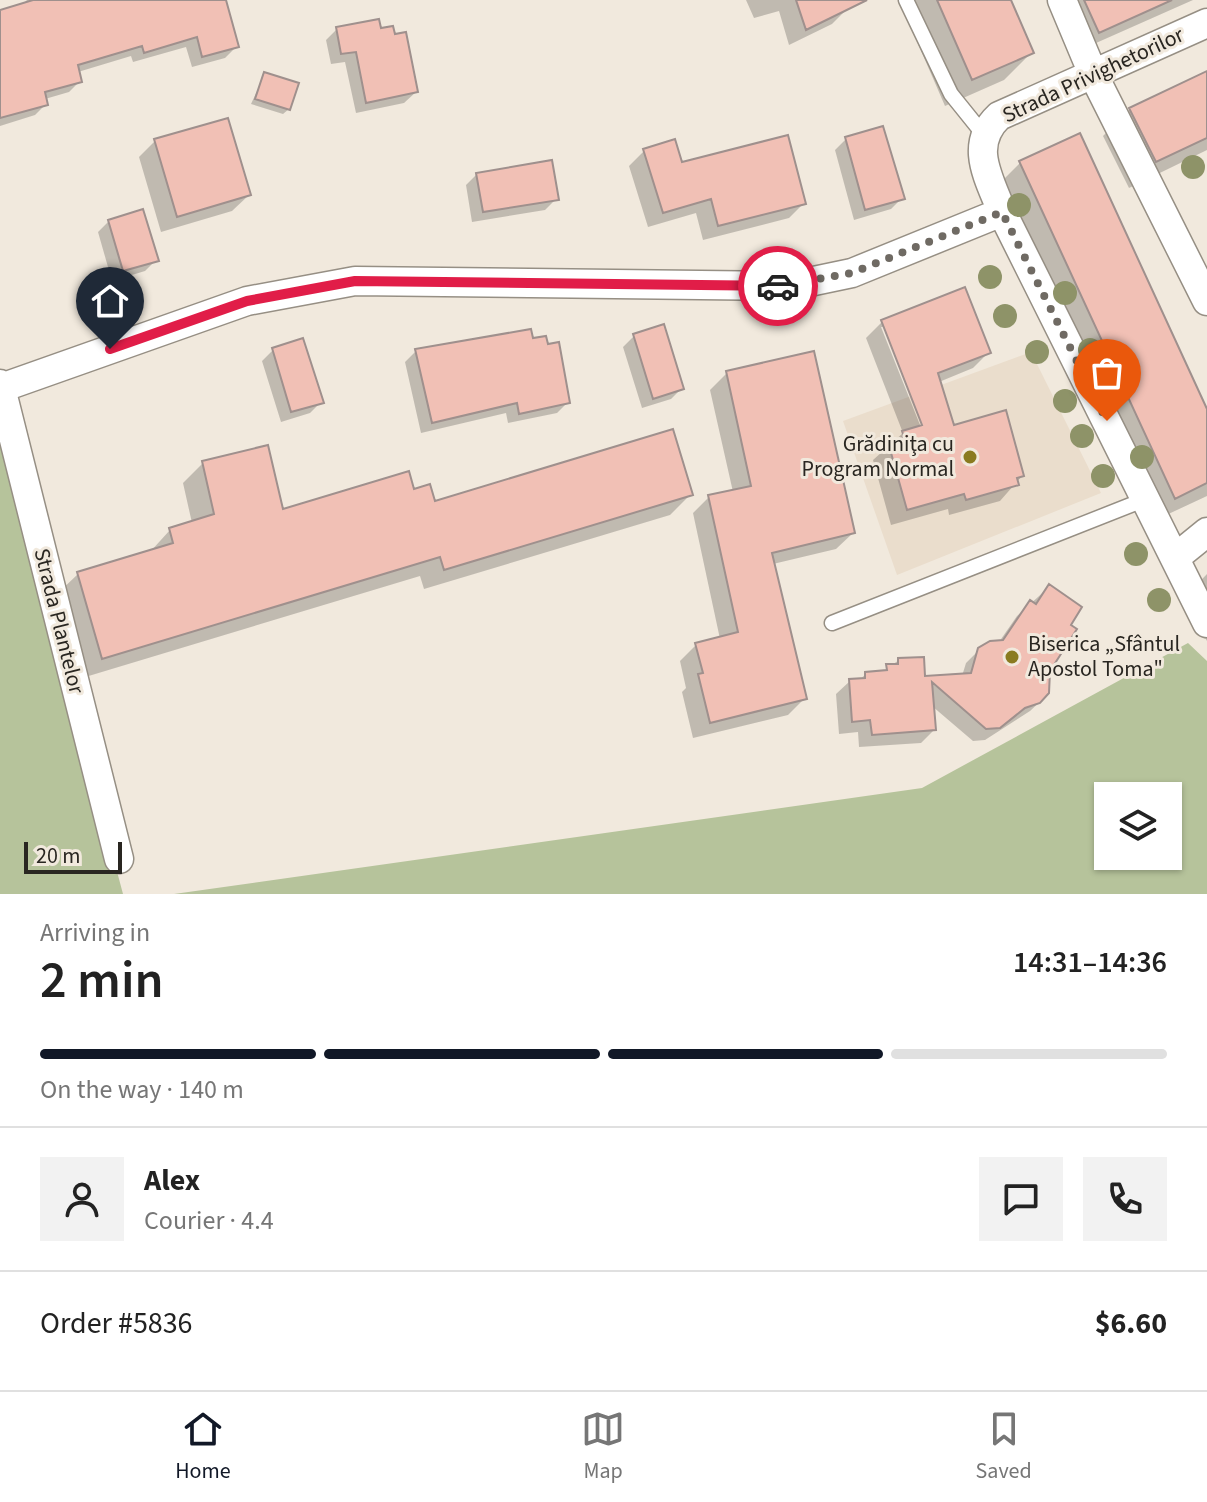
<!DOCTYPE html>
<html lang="en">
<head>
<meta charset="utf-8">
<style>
  :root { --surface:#fff; --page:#f2f2f2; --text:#222; --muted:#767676; --line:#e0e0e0; --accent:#111827 }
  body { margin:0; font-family:"Source Sans 3",sans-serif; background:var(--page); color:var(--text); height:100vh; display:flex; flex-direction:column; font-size:30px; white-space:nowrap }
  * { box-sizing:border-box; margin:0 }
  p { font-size:26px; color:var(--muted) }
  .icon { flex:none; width:44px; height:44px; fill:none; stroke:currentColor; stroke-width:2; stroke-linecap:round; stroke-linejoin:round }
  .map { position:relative; height:894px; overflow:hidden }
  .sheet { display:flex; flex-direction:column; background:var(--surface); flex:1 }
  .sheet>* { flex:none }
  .tools { position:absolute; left:1094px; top:782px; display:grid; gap:16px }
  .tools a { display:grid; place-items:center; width:88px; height:88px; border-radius:0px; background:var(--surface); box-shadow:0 2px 6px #0004; font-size:40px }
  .scale { position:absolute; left:24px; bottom:20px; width:98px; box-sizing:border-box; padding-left:8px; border:4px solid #292621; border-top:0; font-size:22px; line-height:28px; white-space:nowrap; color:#292621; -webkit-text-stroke:6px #f1e9dd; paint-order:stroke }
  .pin { position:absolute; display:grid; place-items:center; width:68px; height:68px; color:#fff; margin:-82px -34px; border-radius:50% 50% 50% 0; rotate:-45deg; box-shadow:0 0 8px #0007 }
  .pin .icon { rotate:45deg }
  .courier { position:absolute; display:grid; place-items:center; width:80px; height:80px; margin:-40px; border:6px solid #e11d48; border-radius:50%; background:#fff; color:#222; box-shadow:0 2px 10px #0007 }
  .overview em { font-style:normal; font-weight:600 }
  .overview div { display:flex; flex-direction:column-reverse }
  .overview { display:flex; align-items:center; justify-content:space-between; height:136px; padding:0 40px }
  h1 { font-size:52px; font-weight:600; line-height:60px }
  .bar { display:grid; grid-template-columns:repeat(4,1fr); gap:12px 8px; align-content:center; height:96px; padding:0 40px }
  .bar i { height:10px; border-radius:6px; background:var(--line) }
  .bar .current { background:var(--accent) }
  .bar p { grid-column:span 4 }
  .line { display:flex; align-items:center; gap:20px; padding:0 40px; border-top:2px solid var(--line) }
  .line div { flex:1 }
  .round { display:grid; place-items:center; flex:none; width:84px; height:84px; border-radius:0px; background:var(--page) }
  .tab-bar { display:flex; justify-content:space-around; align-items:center; height:112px; border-top:2px solid var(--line); background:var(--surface); font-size:22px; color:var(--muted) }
  .tab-bar a { display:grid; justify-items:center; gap:4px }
  .tab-bar .current { color:var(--accent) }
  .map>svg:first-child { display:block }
</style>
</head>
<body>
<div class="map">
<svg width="1207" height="894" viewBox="0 0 1207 894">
  <rect width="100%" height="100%" fill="#f1e9dd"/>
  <path fill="#eaddcc" d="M1031,352L1101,493L897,575L843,421Z"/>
  <path fill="#b6c39b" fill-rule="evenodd" d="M0,433L123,894H0Z
    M1188,643L1207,661V894H174L922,788ZM1168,796V856H1108V796Z"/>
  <path fill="#0003" fill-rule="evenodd" d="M27,0H224L236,47L225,58L192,67L186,47L133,62L131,56L78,72L80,81L69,92L45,99L46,104L35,115L0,126V73L21,6Z
    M746,0H845L848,8L832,24L789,45L779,11L754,18Z
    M899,0H1008L1031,53L1004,80L945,106Z
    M1055,0H1193L1078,51Z
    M337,29L379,31L416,92L404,103L356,113L345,62L331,64L326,40Z
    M1207,73V150L1129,188L1103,136L1130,109Z
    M265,74L289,109L283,114L251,104Z
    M1079,136L1207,413V496L1147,524L993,190L1020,163Z
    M846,139L902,198L891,209L854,220L835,150Z
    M155,141L249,195L232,211L161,232L139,157Z
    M644,151L681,165L804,203L789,218L703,240L696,213L648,227L629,166Z
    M477,174L556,199L545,210L472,222L466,185Z
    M109,221L156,260L145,271L112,281L98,232Z
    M882,322L989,352L973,368L939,382L952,427L1022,476L1000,501L949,515L948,509L891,525L873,460L903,433L866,338ZM881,327H886L928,434L924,435Z
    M634,336L682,388L671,399L642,408L623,347Z
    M531,341L568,402L557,413L508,423L506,413L421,433L405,362L416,351Z
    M273,350L321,402L310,413L281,422L262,361Z
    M727,373L853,533L836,549L773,564L805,698L788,715L693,738L682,692L686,688L680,661L696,645L720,639L693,513L709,497L733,492L710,390Z
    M203,463L282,512L413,491L433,503L691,494L670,515L424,589L420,576L82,678L57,594L78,574L150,552L170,530L192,523L183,483Z
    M1207,574V641L1182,600Z
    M1049,587L1044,698L1030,711L985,740L973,741L932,706L934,730L921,743L859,747L858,732L839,734L836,694L850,681L859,680L866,674L881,673L899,660L923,678L962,676L966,663L980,649L999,642L1017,616Z"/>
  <path fill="#f1c0b5" stroke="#9f908d" stroke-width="2" d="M33,0H226L239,47L202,57L197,37L144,53L142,46L78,65L82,82L45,92L48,105L0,118V10Z
    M796,0H867L806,30Z
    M937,0H1011L1034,53L972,80Z
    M1084,0H1172L1099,33Z
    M379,19L381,28L393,26L395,34L406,32L418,92L366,103L356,52L341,54L336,27Z
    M1207,71V138L1156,162L1129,108Z
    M264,72L299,83L290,110L255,99Z
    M228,118L251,195L177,217L154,139Z
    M883,126L905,199L865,210L845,137Z
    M1080,133L1207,409V483L1175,499L1019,161Z
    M788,135L806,204L718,226L711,199L663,213L643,149L675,139L682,162Z
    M552,160L559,200L483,212L476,173Z
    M143,209L159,261L123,271L108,220Z
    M965,287L991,353L938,373L954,425L1006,410L1024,476L1017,478L1019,485L966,500L964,494L907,510L888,442L904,437L902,431L922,425L881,320Z
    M664,324L684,389L653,399L633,334Z
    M531,329L533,338L546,336L548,344L559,342L570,403L519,414L517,403L432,423L415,349Z
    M303,338L324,403L291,412L272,348Z
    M814,351L855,533L772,553L807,699L710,723L698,674L703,673L695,643L738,632L708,495L751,486L726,371Z
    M673,429L693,495L444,570L440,557L102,659L77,572L173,543L169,528L214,514L202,461L268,445L283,509L409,471L414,489L430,484L435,501Z
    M1049,584L1082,607L1071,625L1077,629L1050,671L1049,693L1040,703L1025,708L1000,728L986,729L932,682L936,730L872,735L870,720L852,722L849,679L865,678V672L887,670L886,664H898V658L924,657L925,676L971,673L978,648L990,641L1003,640L1030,600L1036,604Z"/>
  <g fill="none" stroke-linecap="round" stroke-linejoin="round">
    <defs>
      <path id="service" d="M906,0L951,94L984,135
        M832,623L1146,499"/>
      <path id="minor" d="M1062,0L1093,74L1207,301
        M1207,23L999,116C968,145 989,178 1002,212L1207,623
        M0,384L119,859
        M1,388L247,301L355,281L790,286L852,273L1002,212
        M1175,558L1207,532"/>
    </defs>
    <use href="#service" stroke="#968f84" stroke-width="17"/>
    <use href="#minor" stroke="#968f84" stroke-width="31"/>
    <use href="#service" stroke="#fff" stroke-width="14"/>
    <use href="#minor" stroke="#fff" stroke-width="28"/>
  </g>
  <g fill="#8e9368">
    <circle cx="1193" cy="167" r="12"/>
    <circle cx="1019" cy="205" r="12"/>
    <circle cx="990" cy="277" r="12"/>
    <circle cx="1065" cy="293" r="12"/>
    <circle cx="1005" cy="316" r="12"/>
    <circle cx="1090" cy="350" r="12"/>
    <circle cx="1037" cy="352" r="12"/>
    <circle cx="1065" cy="401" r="12"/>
    <circle cx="1082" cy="436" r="12"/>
    <circle cx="1142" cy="457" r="12"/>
    <circle cx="1103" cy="476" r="12"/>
    <circle cx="1136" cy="554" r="12"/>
    <circle cx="1159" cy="600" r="12"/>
  </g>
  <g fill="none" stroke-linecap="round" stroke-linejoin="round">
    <path stroke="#6f6a63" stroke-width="8" stroke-dasharray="0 14.4" d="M778,286L852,273L1002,212L1107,421"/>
    <path stroke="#e11d48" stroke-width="10" d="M110,349L247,301L355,281L778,286"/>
  </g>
  <g fill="#8a7b20" stroke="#f1e9dd" stroke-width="3">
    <circle cx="970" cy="457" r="8"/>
    <circle cx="1012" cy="657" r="8"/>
  </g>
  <g text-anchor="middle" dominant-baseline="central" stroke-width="6" stroke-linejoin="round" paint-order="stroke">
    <g font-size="22" fill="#292621" stroke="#f1e9dd">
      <text transform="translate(1093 75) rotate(-25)">Strada Privighetorilor</text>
      <text transform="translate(59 621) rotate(76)">Strada Plantelor</text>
    </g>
    <g font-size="22" fill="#292621" stroke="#f1e9dd" text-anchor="end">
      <text x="954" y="444">Grădiniţa cu<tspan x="954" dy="25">Program Normal</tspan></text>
      <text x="1028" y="644" text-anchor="start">Biserica „Sfântul<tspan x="1028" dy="25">Apostol Toma"</tspan></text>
    </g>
  </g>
</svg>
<div class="tools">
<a><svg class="icon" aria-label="layers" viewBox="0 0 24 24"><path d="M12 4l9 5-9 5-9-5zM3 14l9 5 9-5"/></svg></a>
</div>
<div class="scale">20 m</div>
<div class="pin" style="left:1107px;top:421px;background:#ea580c"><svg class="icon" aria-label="bag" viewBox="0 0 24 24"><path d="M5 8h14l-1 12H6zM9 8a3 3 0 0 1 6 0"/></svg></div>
<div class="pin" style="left:110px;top:349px;background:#1f2937"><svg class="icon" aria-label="home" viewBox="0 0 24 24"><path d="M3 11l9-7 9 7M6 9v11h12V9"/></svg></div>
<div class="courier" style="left:778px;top:286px"><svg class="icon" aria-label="car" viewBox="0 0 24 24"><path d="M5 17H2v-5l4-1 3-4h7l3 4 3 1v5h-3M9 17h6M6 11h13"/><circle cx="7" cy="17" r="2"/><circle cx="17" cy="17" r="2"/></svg></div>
</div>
<section class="sheet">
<div class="overview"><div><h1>2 min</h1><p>Arriving in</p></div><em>14:31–14:36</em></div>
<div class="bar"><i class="current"></i><i class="current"></i><i class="current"></i><i></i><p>On the way · 140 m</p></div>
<div class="line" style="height:144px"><a class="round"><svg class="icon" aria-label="person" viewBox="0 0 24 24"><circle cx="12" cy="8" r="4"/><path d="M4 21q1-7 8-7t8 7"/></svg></a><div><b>Alex</b><p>Courier · 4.4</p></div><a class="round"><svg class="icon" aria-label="chat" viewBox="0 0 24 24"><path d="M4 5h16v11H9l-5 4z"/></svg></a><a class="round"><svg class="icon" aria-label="phone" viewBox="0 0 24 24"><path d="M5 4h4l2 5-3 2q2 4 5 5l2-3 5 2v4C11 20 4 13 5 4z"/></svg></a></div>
<div class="line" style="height:104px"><div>Order #5836</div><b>$6.60</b></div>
</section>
<nav class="tab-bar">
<a class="current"><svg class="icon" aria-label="home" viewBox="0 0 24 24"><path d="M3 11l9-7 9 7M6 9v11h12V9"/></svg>Home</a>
<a><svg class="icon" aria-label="map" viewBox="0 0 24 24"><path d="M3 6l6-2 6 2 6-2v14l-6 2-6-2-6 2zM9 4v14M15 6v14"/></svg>Map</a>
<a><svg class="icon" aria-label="saved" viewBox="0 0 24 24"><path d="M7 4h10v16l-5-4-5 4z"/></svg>Saved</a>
</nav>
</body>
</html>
